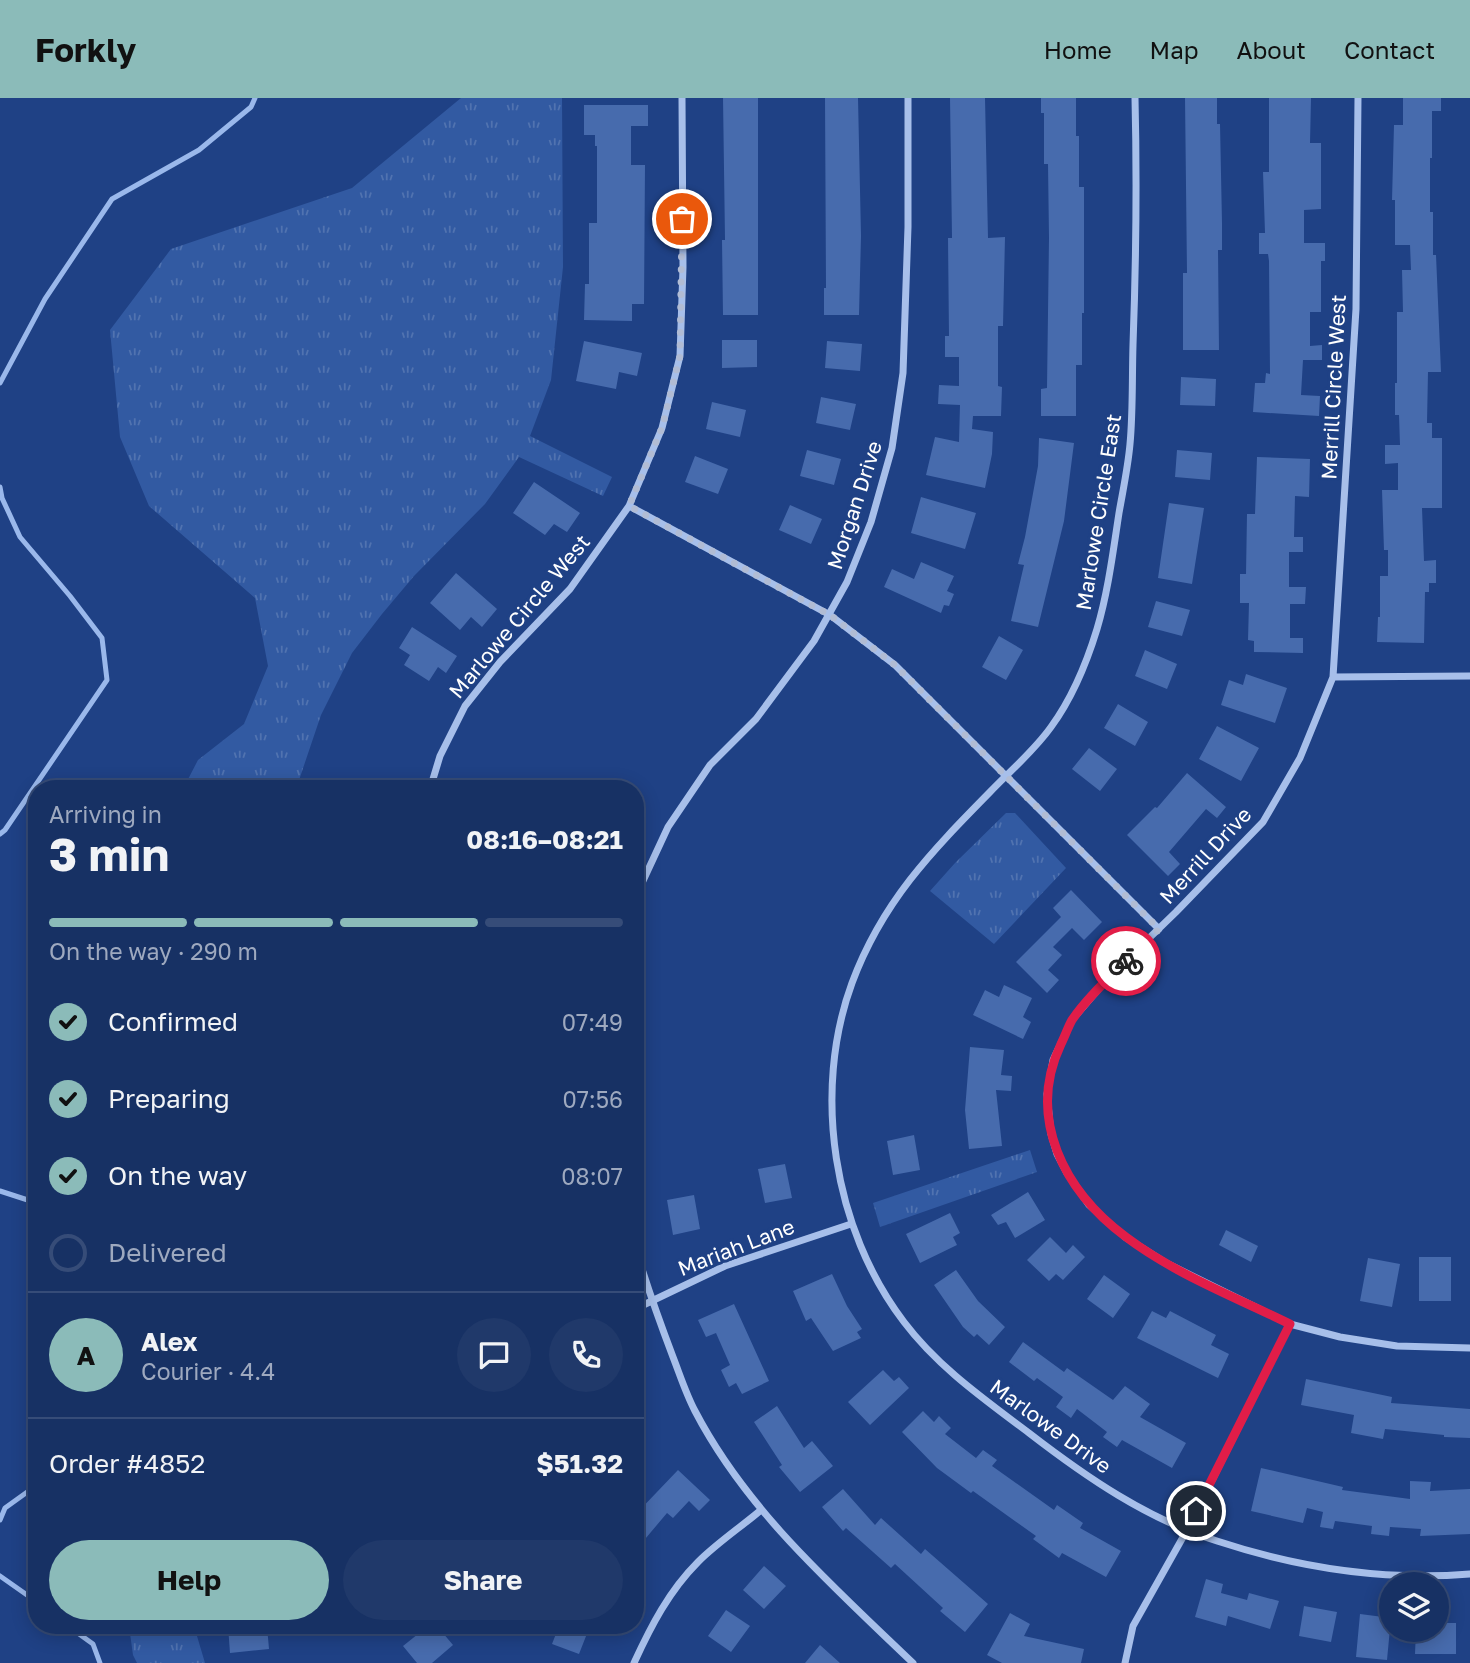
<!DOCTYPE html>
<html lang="en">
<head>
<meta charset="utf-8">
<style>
  :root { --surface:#173164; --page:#20396a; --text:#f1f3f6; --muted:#9ea9bf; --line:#364c78; --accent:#8bbbb9 }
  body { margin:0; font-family:"Golos Text",sans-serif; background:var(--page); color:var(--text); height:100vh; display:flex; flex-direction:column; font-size:26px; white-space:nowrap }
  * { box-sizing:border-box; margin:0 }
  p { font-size:23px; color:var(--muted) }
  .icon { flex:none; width:38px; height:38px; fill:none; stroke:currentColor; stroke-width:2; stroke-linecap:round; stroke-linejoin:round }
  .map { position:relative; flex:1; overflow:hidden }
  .panel { position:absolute; left:28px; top:682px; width:616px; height:854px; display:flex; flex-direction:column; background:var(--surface); border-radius:28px; box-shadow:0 4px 18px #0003,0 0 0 2px var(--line) }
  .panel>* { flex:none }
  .buttons { position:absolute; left:1379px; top:1474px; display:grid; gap:14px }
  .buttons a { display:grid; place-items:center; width:70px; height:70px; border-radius:50%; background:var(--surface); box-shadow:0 4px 18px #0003,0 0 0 2px var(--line); font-size:35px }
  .pin { position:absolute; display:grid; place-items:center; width:60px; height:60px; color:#fff; margin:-30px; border:4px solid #fff; border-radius:50%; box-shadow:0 2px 7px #0007 }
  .courier { position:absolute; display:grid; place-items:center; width:70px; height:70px; margin:-35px; border:5px solid #e11d48; border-radius:50%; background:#fff; color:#222; box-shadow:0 2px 9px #0007 }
  .head em { font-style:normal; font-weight:700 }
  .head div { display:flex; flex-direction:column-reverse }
  .head { display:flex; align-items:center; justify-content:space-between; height:119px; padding:0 21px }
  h1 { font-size:46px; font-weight:700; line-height:52px }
  .bar { display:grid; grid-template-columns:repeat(4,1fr); gap:10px 7px; align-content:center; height:84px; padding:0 21px }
  .bar i { height:9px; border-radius:5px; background:var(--line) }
  .bar .on { background:var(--accent) }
  .bar p { grid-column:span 4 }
  .line { display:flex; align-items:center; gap:18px; padding:0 21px; border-top:2px solid var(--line) }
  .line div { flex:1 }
  .round { display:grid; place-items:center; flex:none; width:74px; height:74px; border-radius:37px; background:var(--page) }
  ol { padding:0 21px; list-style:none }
  li { display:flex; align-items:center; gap:21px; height:77px }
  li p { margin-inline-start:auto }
  li .icon { padding:7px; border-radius:50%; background:var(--accent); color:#111; stroke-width:4 }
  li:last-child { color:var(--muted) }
  li i { width:38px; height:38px; border:4px solid var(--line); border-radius:50% }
  .primary-button { display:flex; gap:14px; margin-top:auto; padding:14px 21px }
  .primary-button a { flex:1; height:80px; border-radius:42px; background:var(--accent); color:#111; font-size:28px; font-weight:700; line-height:80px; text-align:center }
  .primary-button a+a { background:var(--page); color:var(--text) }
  header { display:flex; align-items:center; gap:42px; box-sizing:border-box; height:98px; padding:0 35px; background:var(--accent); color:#111 }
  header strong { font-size:33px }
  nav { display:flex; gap:38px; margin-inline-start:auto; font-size:24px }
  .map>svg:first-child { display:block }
</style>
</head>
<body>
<header>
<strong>Forkly</strong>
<nav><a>Home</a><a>Map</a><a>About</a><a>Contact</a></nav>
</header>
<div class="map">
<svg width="1470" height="1565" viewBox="0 0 1470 1565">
  <defs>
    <pattern id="grass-tufts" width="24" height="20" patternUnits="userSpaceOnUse" patternTransform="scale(1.75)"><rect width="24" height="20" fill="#325aa2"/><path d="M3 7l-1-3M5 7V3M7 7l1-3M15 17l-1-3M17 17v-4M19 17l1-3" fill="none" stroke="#5173b0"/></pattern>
  </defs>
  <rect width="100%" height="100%" fill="#1f4185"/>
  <path fill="url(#grass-tufts)" d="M461,0H562L563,169L551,282L530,338L612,379L603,398L519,359L485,406L414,478L382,516L352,555L321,617L296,691H183L198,662L244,626L268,568L255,500L149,408L120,339L110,232L171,151L352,90Z
    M1006,715H1015L1066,770L994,846L930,793L955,765Z
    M1030,1052L1037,1074L880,1129L873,1105Z
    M129,1528H194L205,1565H137L133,1557Z"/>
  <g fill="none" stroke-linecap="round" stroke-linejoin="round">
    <path stroke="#9ab8eb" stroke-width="5" d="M0,285L45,201L112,101L199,52L251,9L255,0
      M0,389L2,400L20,439L70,498L102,540L107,582L5,732L0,736
      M0,1093L37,1105
      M0,1422L5,1410L37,1387
      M0,1478L37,1504
      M68,1528L93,1546L100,1565"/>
  </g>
  <path fill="#476bad" d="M723,0H758V217H723L722,142H725Z
    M825,0H858L861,138L859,217H824V190H826Z
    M950,0H985L988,140L1005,139L1003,228H998V288L1002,289L1001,318H973L972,331L993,334L992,356L985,390L926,377L935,339L959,344L960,307L938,306L939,287L959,288V259H945V238H949L948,140H952Z
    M1041,0H1076V38H1079V89H1084V215H1082V267H1076V318H1041V291L1047,290L1049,140L1048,66H1044V15H1041Z
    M1185,0H1217V26H1220L1222,125V152H1218L1219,252H1183V175H1187Z
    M1269,0H1311L1310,45H1321V111L1304,112V145H1325V163H1321V214H1310V248L1322,247V262H1303L1301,297L1320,298L1319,318L1253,314L1255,285H1265L1266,275L1270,276L1269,163L1268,156H1259V135H1265L1263,74H1269Z
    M1403,0H1441V13H1432V60H1430V114H1433V157H1436L1441,274H1428L1427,325H1432V340H1442V410H1422L1424,463L1436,462V485H1429V494H1425L1424,545L1377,544L1378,519H1380V478H1388V452H1384L1382,392H1398V365L1385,366V347H1400L1399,317H1395V285H1397V214H1403L1402,172H1411L1410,147H1395V102H1392L1394,27H1403Z
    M584,7H648V28H631V67H645L644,206H632V223L584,222L585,186H589V125H597V48H595V37H584Z
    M722,242H757V269L722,270Z
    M584,243L642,255L637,278L619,274L616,291L576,283Z
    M827,243L862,246L860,273L825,270Z
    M1181,279L1216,281L1215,308L1180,307Z
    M821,299L856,306L850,332L816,325Z
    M712,304L746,312L740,339L706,331Z
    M1039,340L1074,345L1064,423L1038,529L1011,523L1024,467L1018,466L1025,439L1038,368Z
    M807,352L841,361L834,387L800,378Z
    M1177,352L1212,355L1210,382L1175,379Z
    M695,358L728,371L718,396L685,384Z
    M1257,359L1310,361L1309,399L1295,398L1294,439H1303V454H1289V489H1306L1305,506H1290V540H1303V555L1254,554V543L1248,542L1249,505H1240V476H1246L1247,416H1255Z
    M534,384L580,415L567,434L554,426L545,437L513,415Z
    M921,399L976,415L965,451L911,435Z
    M1169,405L1204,410L1192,486L1158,480Z
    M790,407L822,421L811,446L779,432Z
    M921,464L954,478L947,493L954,496L949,508L944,507L941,515L884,489L892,471L914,481Z
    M456,475L497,511L482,529L471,519L460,532L430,505Z
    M1156,503L1190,512L1182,538L1148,529Z
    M412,529L457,558L446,575L438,569L429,583L404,567L410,557L399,550Z
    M999,538L1023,552L1006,582L982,569Z
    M1145,552L1177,566L1167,591L1135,578Z
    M1246,576L1287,590L1275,625L1221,607L1229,582L1243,587Z
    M1118,606L1148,624L1135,648L1104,630Z
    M1217,628L1259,650L1241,683L1199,661Z
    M1089,650L1117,671L1100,693L1072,671Z
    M1187,675L1226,709L1217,720L1206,711L1169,754L1180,766L1168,778L1127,737L1155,709L1157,710Z
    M1071,792L1102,824L1084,842L1072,830L1053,849L1062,857L1048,872L1059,882L1047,895L1016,864L1061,819L1053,810Z
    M1004,887L1032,900L1023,919L1031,924L1023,941L973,917L985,892L999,899Z
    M970,949L1004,952L1001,977L1012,978L1011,993L996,992L1002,1048L969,1051L965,1012Z
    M914,1037L920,1072L893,1077L887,1043Z
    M785,1066L792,1100L765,1105L758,1071Z
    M1028,1094L1045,1122L1015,1140L1006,1124L998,1127L991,1117Z
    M694,1097L700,1131L673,1137L667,1102Z
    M950,1115L960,1135L953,1139L957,1147L920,1165L906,1136Z
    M1226,1132L1258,1148L1251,1164L1219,1147Z
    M1050,1139L1066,1155L1073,1147L1085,1159L1063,1182L1056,1176L1049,1183L1027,1162Z
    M1419,1159H1451V1203H1419Z
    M1368,1160L1400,1166L1392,1209L1360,1203Z
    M956,1172L978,1203L1005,1229L989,1247L977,1236L974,1239L963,1229L934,1187Z
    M832,1176L847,1208L862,1231L857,1234L861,1240L833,1253L811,1220L806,1223L793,1193Z
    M1104,1177L1130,1196L1113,1220L1087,1201Z
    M734,1206L769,1283L742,1296L736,1285L729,1289L721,1272L730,1267L716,1235L706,1239L698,1222Z
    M1152,1213L1166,1220L1170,1213L1216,1237L1211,1247L1229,1256L1218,1280L1137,1240Z
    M1023,1244L1064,1274L1067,1270L1113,1302L1125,1288L1150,1306L1140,1319L1186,1345L1172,1370L1122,1342L1117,1349L1103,1339L1107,1334L1077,1311L1071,1320L1056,1309L1063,1299L1037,1280L1034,1283L1009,1264Z
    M883,1272L894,1283L899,1279L909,1290L870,1327L848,1304Z
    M1306,1281L1392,1299L1391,1305L1470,1311V1340L1444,1339V1337L1385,1331L1383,1341L1351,1335L1354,1317L1301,1307Z
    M777,1308L804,1350L812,1343L833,1368L800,1394L779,1369L782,1367L754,1324Z
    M923,1313L934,1324L939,1318L951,1330L945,1336L976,1360L983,1352L997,1362L992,1368L1054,1412L1057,1407L1083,1425L1080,1430L1121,1453L1106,1479L1062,1455L1059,1460L1033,1441L1036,1438L973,1393L971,1395L937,1370L902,1334Z
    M1261,1370L1343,1389L1342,1392L1410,1401V1383L1431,1384L1430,1393L1470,1391V1436L1420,1438L1421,1431L1390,1429L1389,1438L1371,1436L1372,1428L1335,1423L1333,1431L1320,1429L1323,1414L1307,1410L1303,1425L1251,1413Z
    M678,1372L710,1402L699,1413L689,1403L673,1420L667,1415L635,1453V1417Z
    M843,1391L875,1427L881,1420L921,1456L925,1451L988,1506L965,1534L940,1513L943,1510L895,1466L891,1470L846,1430L843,1433L822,1409Z
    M764,1468L786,1488L764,1511L743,1492Z
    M1206,1481L1223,1486L1221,1495L1247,1502L1249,1495L1279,1503L1270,1531L1228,1518L1226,1528L1195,1519Z
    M1304,1508L1337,1514L1331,1544L1299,1538Z
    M726,1512L750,1528L731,1554L708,1538Z
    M1010,1515L1030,1526L1024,1538L1084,1551L1081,1565H1002L987,1557Z
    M1360,1516L1391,1520L1387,1562L1356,1559Z
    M1437,1525H1456V1556H1415L1416,1531H1437Z
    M228,1528H267L269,1551L230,1555Z
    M428,1528H437L453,1547L432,1565H417L403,1548Z
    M559,1528H590L579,1556L552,1546Z
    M820,1547L840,1565H805Z"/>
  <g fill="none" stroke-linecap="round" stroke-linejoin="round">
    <path stroke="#a7bfea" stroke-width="7" d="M1135,0C1137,82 1136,165 1133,247C1132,280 1133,314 1130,346C1128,369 1123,392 1119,415C1113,454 1108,494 1097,531C1086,567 1073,599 1051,629C1034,653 1010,673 990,694C931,754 882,804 852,885C812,994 833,1131 904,1224C938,1269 984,1301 1029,1335C1086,1379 1147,1421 1217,1443C1299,1470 1383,1483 1470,1476
      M1358,0L1356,211L1333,579L1300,660L1263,724L1176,814L1108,880L1072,922L1053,962L1047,996L1051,1036L1057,1056L1067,1075L1089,1107L1125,1139L1166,1165L1290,1226L1340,1239L1397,1248L1470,1250
      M629,408L830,517L895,567L1159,831
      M1333,579L1470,578
      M430,691L440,658L465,608L500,564L570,491L629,408L662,330L680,258L683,169L682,0
      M635,800L668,729L710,667L756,621L814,543L847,484L871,424L892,350L903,275L908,129V0
      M635,1148C646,1186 659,1222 673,1259C680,1277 686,1296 695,1313C747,1413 833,1488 913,1565
      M635,1211L725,1168L851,1126
      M634,1565C651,1528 669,1493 698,1464C717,1445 741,1429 761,1412
      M1125,1565L1133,1528L1187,1432L1290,1226"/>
  </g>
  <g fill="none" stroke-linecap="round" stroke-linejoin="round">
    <path stroke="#b1bcd4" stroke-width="7" stroke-dasharray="0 12.6" d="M682,121L680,258L662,330L629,408L830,517L895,567L1159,831L1126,863"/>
    <path stroke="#e11d48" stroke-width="9" d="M1126,863C1108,881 1087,900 1072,922C1068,929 1065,938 1061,946C1026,1020 1064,1093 1126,1139C1175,1176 1235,1199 1290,1226L1196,1413"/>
  </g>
  <g text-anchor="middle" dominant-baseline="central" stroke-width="6" stroke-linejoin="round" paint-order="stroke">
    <g font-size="21" fill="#fff" stroke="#1f4185">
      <text transform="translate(1333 289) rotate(-87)">Merrill Circle West</text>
      <text transform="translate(854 407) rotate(-72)">Morgan Drive</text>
      <text transform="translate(1098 414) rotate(-81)">Marlowe Circle East</text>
      <text transform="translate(519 518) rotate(-50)">Marlowe Circle West</text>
      <text transform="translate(1205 757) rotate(-47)">Merrill Drive</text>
      <text transform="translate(736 1149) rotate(-21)">Mariah Lane</text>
      <text transform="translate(1051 1328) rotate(36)">Marlowe Drive</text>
    </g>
  </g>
</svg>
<div class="buttons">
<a><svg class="icon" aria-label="layers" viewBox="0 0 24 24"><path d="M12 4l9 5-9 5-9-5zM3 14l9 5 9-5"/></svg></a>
</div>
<div class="pin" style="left:682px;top:121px;background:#ea580c"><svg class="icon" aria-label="bag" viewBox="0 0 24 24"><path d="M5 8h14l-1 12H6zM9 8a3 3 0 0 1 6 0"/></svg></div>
<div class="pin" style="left:1196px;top:1413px;background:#1f2937"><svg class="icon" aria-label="home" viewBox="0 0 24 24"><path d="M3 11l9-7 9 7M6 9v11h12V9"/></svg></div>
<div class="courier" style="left:1126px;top:863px"><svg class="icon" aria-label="bike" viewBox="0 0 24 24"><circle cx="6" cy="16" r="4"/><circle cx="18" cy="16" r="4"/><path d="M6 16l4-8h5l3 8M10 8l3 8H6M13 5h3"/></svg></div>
<section class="panel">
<div class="head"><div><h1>3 min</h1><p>Arriving in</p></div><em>08:16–08:21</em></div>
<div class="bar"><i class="on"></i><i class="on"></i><i class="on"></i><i></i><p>On the way · 290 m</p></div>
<ol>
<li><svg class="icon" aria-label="check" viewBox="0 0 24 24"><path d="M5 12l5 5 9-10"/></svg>Confirmed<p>07:49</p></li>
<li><svg class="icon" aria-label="check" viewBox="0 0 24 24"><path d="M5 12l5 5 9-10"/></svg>Preparing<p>07:56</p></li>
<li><svg class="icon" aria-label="check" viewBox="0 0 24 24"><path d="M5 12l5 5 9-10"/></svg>On the way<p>08:07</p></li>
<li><i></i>Delivered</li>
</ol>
<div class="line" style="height:126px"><b class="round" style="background:var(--accent);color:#111">A</b><div><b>Alex</b><p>Courier · 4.4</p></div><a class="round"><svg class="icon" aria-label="chat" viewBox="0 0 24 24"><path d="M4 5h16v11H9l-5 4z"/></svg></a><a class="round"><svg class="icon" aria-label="phone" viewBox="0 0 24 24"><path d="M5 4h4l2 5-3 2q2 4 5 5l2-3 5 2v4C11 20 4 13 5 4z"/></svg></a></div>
<div class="line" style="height:91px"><div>Order #4852</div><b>$51.32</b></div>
<div class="primary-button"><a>Help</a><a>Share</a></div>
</section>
</div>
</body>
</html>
